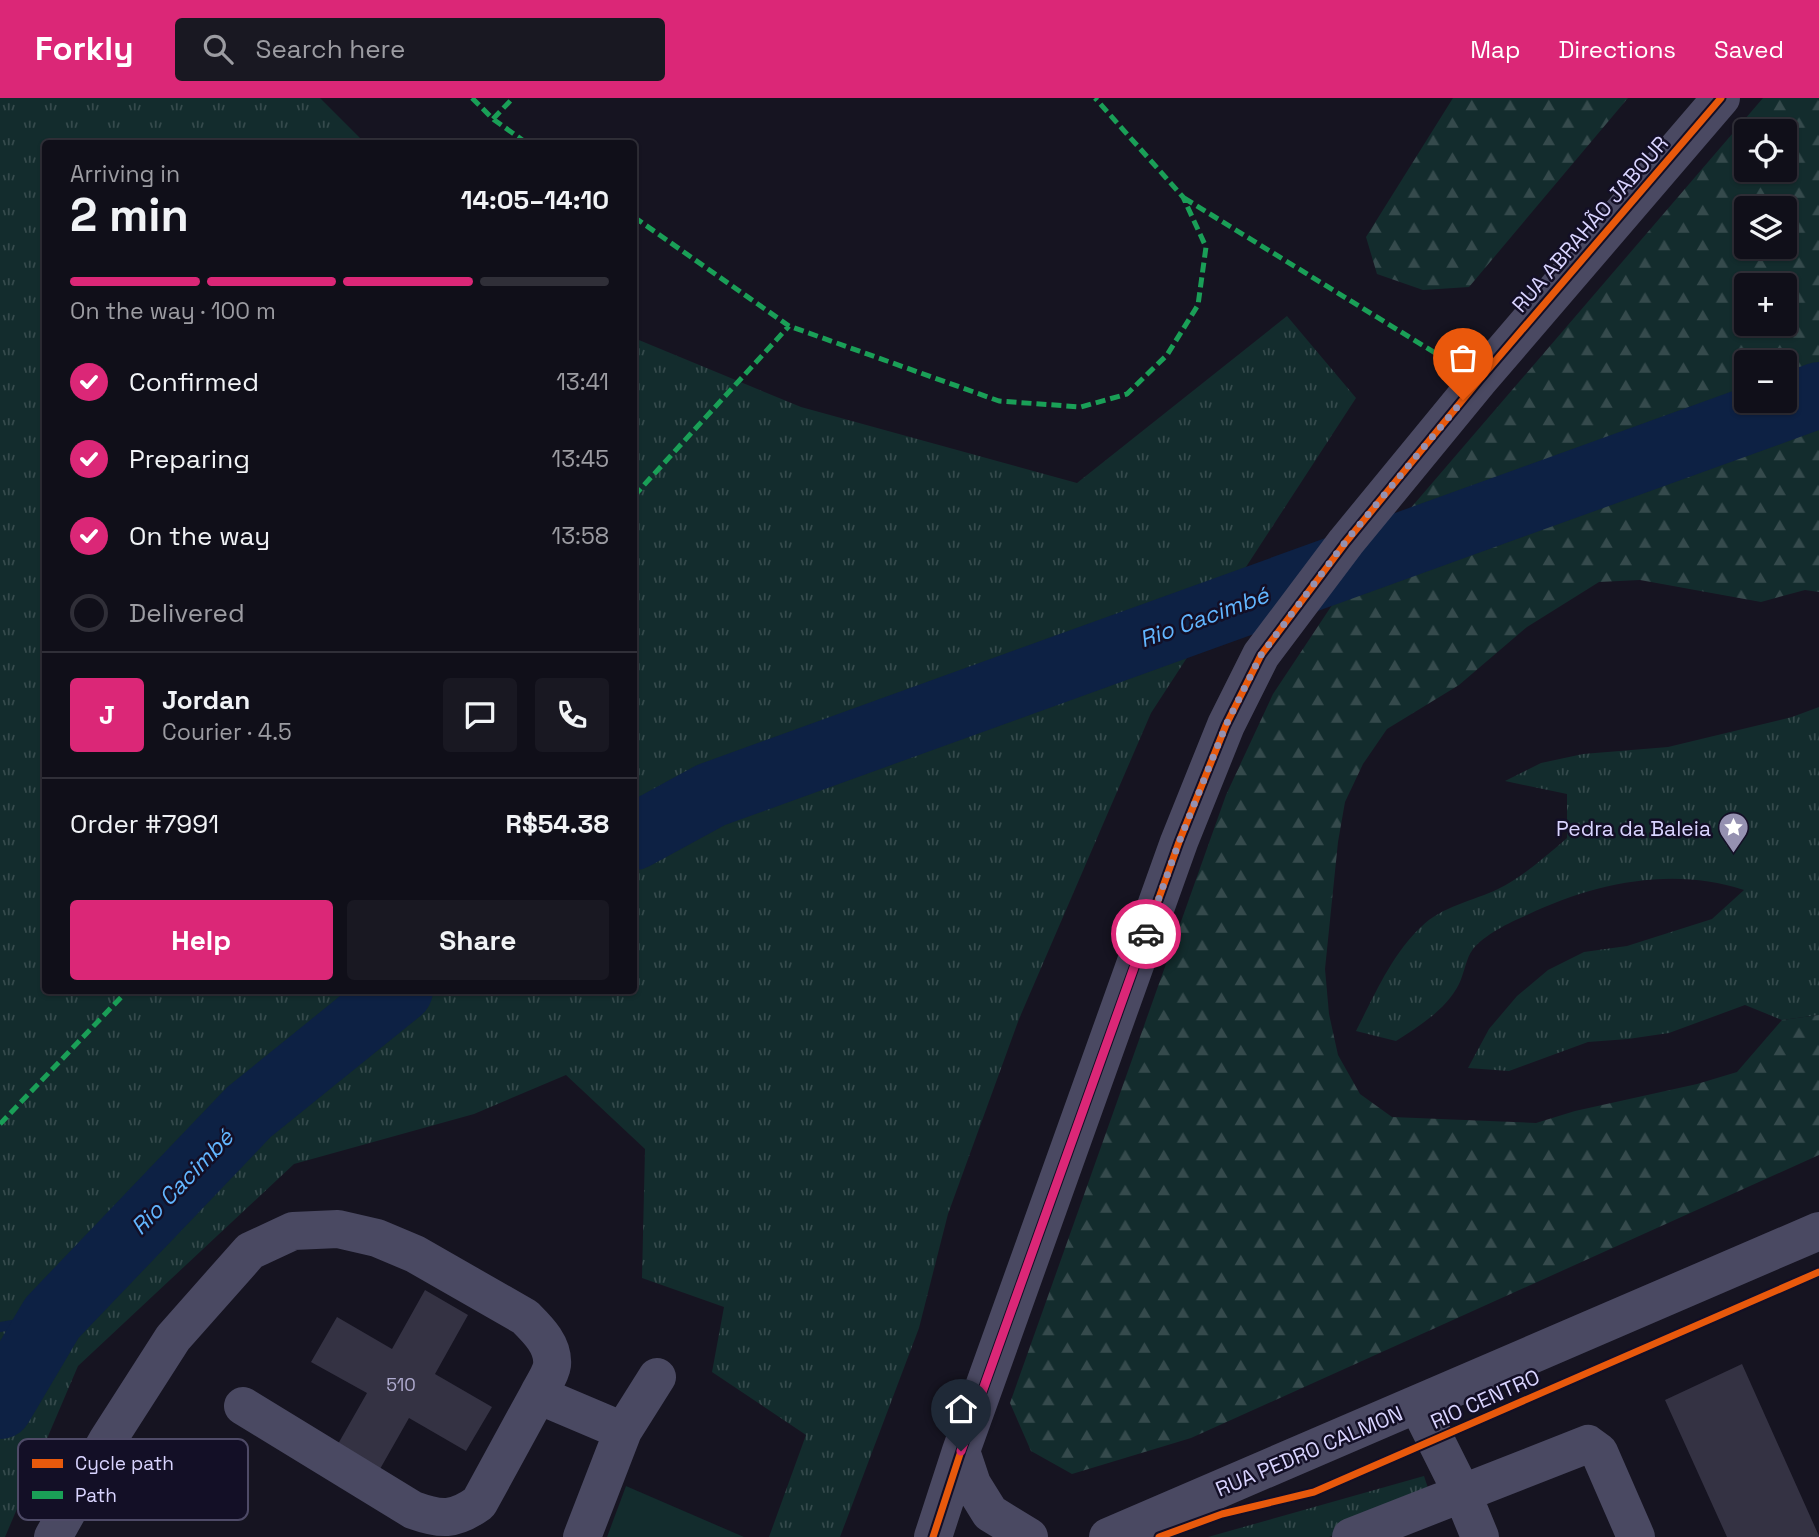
<!DOCTYPE html>
<html lang="en">
<head>
<meta charset="utf-8">
<style>
  :root { --surface:#100f19; --page:#191822; --text:#f1f3f6; --muted:#9c9ca2; --line:#302f38; --accent:#db2777 }
  body { margin:0; font-family:"Space Grotesk",sans-serif; background:var(--page); color:var(--text); height:100vh; display:flex; flex-direction:column; font-size:26px; white-space:nowrap }
  * { box-sizing:border-box; margin:0 }
  p { font-size:23px; color:var(--muted) }
  .icon { flex:none; width:38px; height:38px; fill:none; stroke:currentColor; stroke-width:2; stroke-linecap:round; stroke-linejoin:round }
  .map { position:relative; flex:1; overflow:hidden }
  .sheet { position:absolute; left:42px; top:42px; width:595px; height:854px; display:flex; flex-direction:column; background:var(--surface); border-radius:7px; box-shadow:0 2px 5px #0004,0 0 0 2px var(--line) }
  .sheet>* { flex:none }
  .controls { position:absolute; left:1734px; top:21px; display:grid; gap:14px }
  .controls a { display:grid; place-items:center; width:63px; height:63px; border-radius:7px; background:var(--surface); box-shadow:0 2px 5px #0004,0 0 0 2px var(--line); font-size:35px }
  .pin { position:absolute; display:grid; place-items:center; width:60px; height:60px; color:#fff; margin:-72px -30px; border-radius:50% 50% 50% 0; rotate:-45deg; box-shadow:0 0 7px #0007 }
  .pin .icon { rotate:45deg }
  .courier { position:absolute; display:grid; place-items:center; width:70px; height:70px; margin:-35px; border:5px solid #db2777; border-radius:50%; background:#fff; color:#222; box-shadow:0 2px 9px #0007 }
  .head em { font-style:normal; font-weight:800 }
  .head div { display:flex; flex-direction:column-reverse }
  .head { display:flex; align-items:center; justify-content:space-between; height:119px; padding:0 28px }
  h1 { font-size:46px; font-weight:800; line-height:52px }
  .bar { display:grid; grid-template-columns:repeat(4,1fr); gap:10px 7px; align-content:center; height:84px; padding:0 28px }
  .bar i { height:9px; border-radius:5px; background:var(--line) }
  .bar .active { background:var(--accent) }
  .bar p { grid-column:span 4 }
  .line { display:flex; align-items:center; gap:18px; padding:0 28px; border-top:2px solid var(--line) }
  .line div { flex:1 }
  .round { display:grid; place-items:center; flex:none; width:74px; height:74px; border-radius:7px; background:var(--page) }
  ol { padding:0 28px; list-style:none }
  li { display:flex; align-items:center; gap:21px; height:77px }
  li p { margin-inline-start:auto }
  li .icon { padding:7px; border-radius:50%; background:var(--accent); color:#fff; stroke-width:4 }
  li:last-child { color:var(--muted) }
  li i { width:38px; height:38px; border:4px solid var(--line); border-radius:50% }
  .primary-button { display:flex; gap:14px; margin-top:auto; padding:14px 28px }
  .primary-button a { flex:1; height:80px; border-radius:7px; background:var(--accent); color:#fff; font-size:28px; font-weight:800; line-height:80px; text-align:center }
  .primary-button a+a { background:var(--page); color:var(--text) }
  header { display:flex; align-items:center; gap:42px; box-sizing:border-box; height:98px; padding:0 35px; background:var(--accent); color:#fff }
  header strong { font-size:33px }
  nav { display:flex; gap:38px; margin-inline-start:auto; font-size:24px }
  .search { width:490px; height:63px; background:var(--page); display:flex; align-items:center; gap:18px; box-sizing:border-box; padding:0 24px; border-radius:7px; color:var(--muted); font-size:26px }
  .map>svg:first-child { display:block }
</style>
</head>
<body>
<header>
<strong>Forkly</strong>
<div class="search"><svg class="icon" aria-label="search" viewBox="0 0 24 24"><circle cx="10" cy="10" r="6"/><path d="M15 15l6 6"/></svg>Search here</div>
<nav><a>Map</a><a>Directions</a><a>Saved</a></nav>
</header>
<div class="map">
<svg width="1819" height="1439" viewBox="0 0 1819 1439">
  <defs>
    <pattern id="grass-tufts" width="24" height="20" patternUnits="userSpaceOnUse" patternTransform="scale(1.75)"><rect width="24" height="20" fill="#132c2d"/><path d="M3 7l-1-3M5 7V3M7 7l1-3M15 17l-1-3M17 17v-4M19 17l1-3" fill="none" stroke="#354a4c"/></pattern>
    <pattern id="forest-firs" width="22" height="20" patternUnits="userSpaceOnUse" patternTransform="scale(1.75)"><rect width="22" height="20" fill="#132c2d"/><path d="M5 1l3.5 6h-7zM16 11l3.5 6h-7z" fill="#354a4c"/></pattern>
  </defs>
  <rect width="100%" height="100%" fill="#161421"/>
  <path fill="url(#grass-tufts)" d="M0,0H320L365,45L46,46V892H634V240L801,309L1077,385L1287,218L1356,300L1151,615L1019,921L948,1116L919,1230L840,1439H769L806,1337L712,1274L724,1209L642,1180L645,1051L566,977L474,1016L294,1066L78,1268L5,1439H0Z
    M1819,609V917L1782,922L1745,907L1669,935L1628,941L1588,944L1509,973L1468,970L1489,931L1517,898L1548,872L1584,854L1627,848L1712,821L1744,792C1672,768 1594,785 1527,817C1510,824 1484,837 1473,851C1466,860 1464,876 1459,886C1446,912 1419,928 1396,943L1356,933C1374,898 1392,856 1421,829C1442,808 1473,803 1498,791C1524,778 1546,758 1567,740V696L1505,683L1541,665L1583,656L1668,649L1792,619Z
    M1424,1378L1430,1396L1329,1439H1208Z"/>
  <path fill="url(#forest-firs)" fill-rule="evenodd" d="M1453,0H1628L1469,189L1423,192L1377,176L1366,139Z
    M1763,0H1819V494L1805,492L1761,504L1640,482L1599,484L1527,529L1459,587L1387,631L1363,666L1345,704L1338,744L1325,871L1329,916L1338,957L1360,996L1392,1019L1536,1025L1575,1013L1697,986L1737,974L1782,922L1819,917V1057L1191,1340L1072,1376L1031,1353L1010,1305L1226,697L1273,596L1348,483ZM1746,33H1785V72H1746ZM1746,110H1785V149H1746ZM1746,187H1785V226H1746ZM1746,264H1785V303H1746Z"/>
  <path fill="#132c2d" d="M626,1388L744,1439H607Z"/>
  <g fill="none" stroke-linecap="round" stroke-linejoin="round">
    <path stroke="#0d2144" stroke-width="10" d="M0,1229L52,1220"/>
    <path stroke="#0d2144" stroke-width="66" d="M634,739L711,697L1819,297
      M0,1308L52,1220L249,1014L400,892"/>
  </g>
  <path fill="#343243" d="M425,1192L468,1217L435,1276L492,1309L466,1353L409,1320L380,1371L338,1346L367,1295L311,1264L337,1219L392,1251Z
    M1742,1266L1819,1438V1439H1727L1665,1302Z"/>
  <g fill="none" stroke-linecap="round" stroke-linejoin="round">
    <path stroke="#4a4962" stroke-width="38" d="M1418,1307L1462,1395L1480,1439
      M243,1308L413,1412C441,1422 454,1423 479,1405L538,1297
      M961,1353L972,1386L990,1415L1029,1439
      M53,1439L107,1343L173,1240L250,1153L293,1133L338,1131L377,1140L415,1156L525,1219C537,1231 554,1247 552,1267C551,1276 542,1289 538,1297L623,1333
      M582,1439L623,1333L657,1279
      M933,1439L961,1353L1179,744L1226,627L1261,557L1346,444L1479,282L1721,0
      M1108,1439L1819,1133
      M1351,1439L1588,1346L1599,1354L1636,1439"/>
    <path stroke="#1a9f57" stroke-width="5" stroke-dasharray="10 5" stroke-linecap="butt" d="M472,0L493,21L528,46
      M493,21L513,0
      M1184,100L1479,282
      M634,119L789,228L999,303L1081,309L1127,296L1167,257L1198,207L1206,149L1183,99L1095,0
      M634,398L789,228
      M0,1026L128,892"/>
    <defs>
      <path id="cycleway" d="M933,1439L961,1353L1179,744L1226,627L1261,557L1346,444L1479,282L1721,0
        M1159,1439L1222,1416L1314,1394L1819,1174"/>
    </defs>
    <use href="#cycleway" stroke="#130f26" stroke-width="11"/>
    <use href="#cycleway" stroke="#e8590c" stroke-width="7"/>
  </g>
  <g fill="none" stroke-linecap="round" stroke-linejoin="round">
    <path stroke="#9591b1" stroke-width="7" stroke-dasharray="0 12.6" d="M1146,836L1179,744L1226,627L1261,557L1346,443L1463,302"/>
    <path stroke="#db2777" stroke-width="9" d="M961,1353L1146,836"/>
  </g>
  <defs>
    <symbol id="sight-pin" viewBox="-11 -11 22 30"><path d="M0 17L-7.5 6A9.5 9.5 0 1 1 7.5 6Z" fill="#9591b1" stroke="#130f26"/><path d="M0-6L1.8-2.2L6-1.7L2.9 1.2L3.7 5.4L0 3.3L-3.7 5.4L-2.9 1.2L-6-1.7L-1.8-2.2Z" fill="#fff"/></symbol>
  </defs>
  <g fill-rule="evenodd">
    <use href="#sight-pin" x="1716" y="712" width="35" height="47"/>
  </g>
  <g text-anchor="middle" dominant-baseline="central" stroke-width="5" stroke-linejoin="round" paint-order="stroke">
    <g font-size="18" fill="#b0acd0">
      <text x="401" y="1286">510</text>
    </g>
    <g font-size="21" fill="#d9d4ff" stroke="#130f26">
      <text transform="translate(1590 126) rotate(-49)">RUA ABRAHÃO JABOUR</text>
      <text transform="translate(1485 1301) rotate(-24)">RIO CENTRO</text>
      <text transform="translate(1309 1353) rotate(-23)">RUA PEDRO CALMON</text>
    </g>
    <g font-size="21" fill="#d9d4ff" stroke="#130f26" text-anchor="end">
      <text x="1711" y="730">Pedra da Baleia</text>
    </g>
    <g font-size="23" font-style="italic" fill="#62b6ff" stroke="#130f26">
      <text transform="translate(1204 519) rotate(-20)">Rio Cacimbé</text>
      <text transform="translate(182 1084) rotate(-46)">Rio Cacimbé</text>
    </g>
  </g>
  <rect x="18" y="1341" width="230" height="81" rx="10" fill="#130f26" stroke="#4e4a67" stroke-width="2"/>
  <rect x="32" y="1361" width="31" height="9" fill="#e8590c"/>
  <rect x="32" y="1393" width="31" height="8" fill="#1a9f57"/>
  <g font-size="19" fill="#d9d4ff">
    <text x="75" y="1372">Cycle path</text>
    <text x="75" y="1404">Path</text>
  </g>
</svg>
<div class="controls">
<a><svg class="icon" aria-label="locate" viewBox="0 0 24 24"><circle cx="12" cy="12" r="6"/><path d="M12 2v4M12 18v4M2 12h4M18 12h4"/></svg></a>
<a><svg class="icon" aria-label="layers" viewBox="0 0 24 24"><path d="M12 4l9 5-9 5-9-5zM3 14l9 5 9-5"/></svg></a>
<a>+</a>
<a>−</a>
</div>
<div class="pin" style="left:1463px;top:302px;background:#ea580c"><svg class="icon" aria-label="bag" viewBox="0 0 24 24"><path d="M5 8h14l-1 12H6zM9 8a3 3 0 0 1 6 0"/></svg></div>
<div class="pin" style="left:961px;top:1353px;background:#1f2937"><svg class="icon" aria-label="home" viewBox="0 0 24 24"><path d="M3 11l9-7 9 7M6 9v11h12V9"/></svg></div>
<div class="courier" style="left:1146px;top:836px"><svg class="icon" aria-label="car" viewBox="0 0 24 24"><path d="M5 17H2v-5l4-1 3-4h7l3 4 3 1v5h-3M9 17h6M6 11h13"/><circle cx="7" cy="17" r="2"/><circle cx="17" cy="17" r="2"/></svg></div>
<section class="sheet">
<div class="head"><div><h1>2 min</h1><p>Arriving in</p></div><em>14:05–14:10</em></div>
<div class="bar"><i class="active"></i><i class="active"></i><i class="active"></i><i></i><p>On the way · 100 m</p></div>
<ol>
<li><svg class="icon" aria-label="check" viewBox="0 0 24 24"><path d="M5 12l5 5 9-10"/></svg>Confirmed<p>13:41</p></li>
<li><svg class="icon" aria-label="check" viewBox="0 0 24 24"><path d="M5 12l5 5 9-10"/></svg>Preparing<p>13:45</p></li>
<li><svg class="icon" aria-label="check" viewBox="0 0 24 24"><path d="M5 12l5 5 9-10"/></svg>On the way<p>13:58</p></li>
<li><i></i>Delivered</li>
</ol>
<div class="line" style="height:126px"><b class="round" style="background:var(--accent);color:#fff">J</b><div><b>Jordan</b><p>Courier · 4.5</p></div><a class="round"><svg class="icon" aria-label="chat" viewBox="0 0 24 24"><path d="M4 5h16v11H9l-5 4z"/></svg></a><a class="round"><svg class="icon" aria-label="phone" viewBox="0 0 24 24"><path d="M5 4h4l2 5-3 2q2 4 5 5l2-3 5 2v4C11 20 4 13 5 4z"/></svg></a></div>
<div class="line" style="height:91px"><div>Order #7991</div><b>R$54.38</b></div>
<div class="primary-button"><a>Help</a><a>Share</a></div>
</section>
</div>
</body>
</html>
